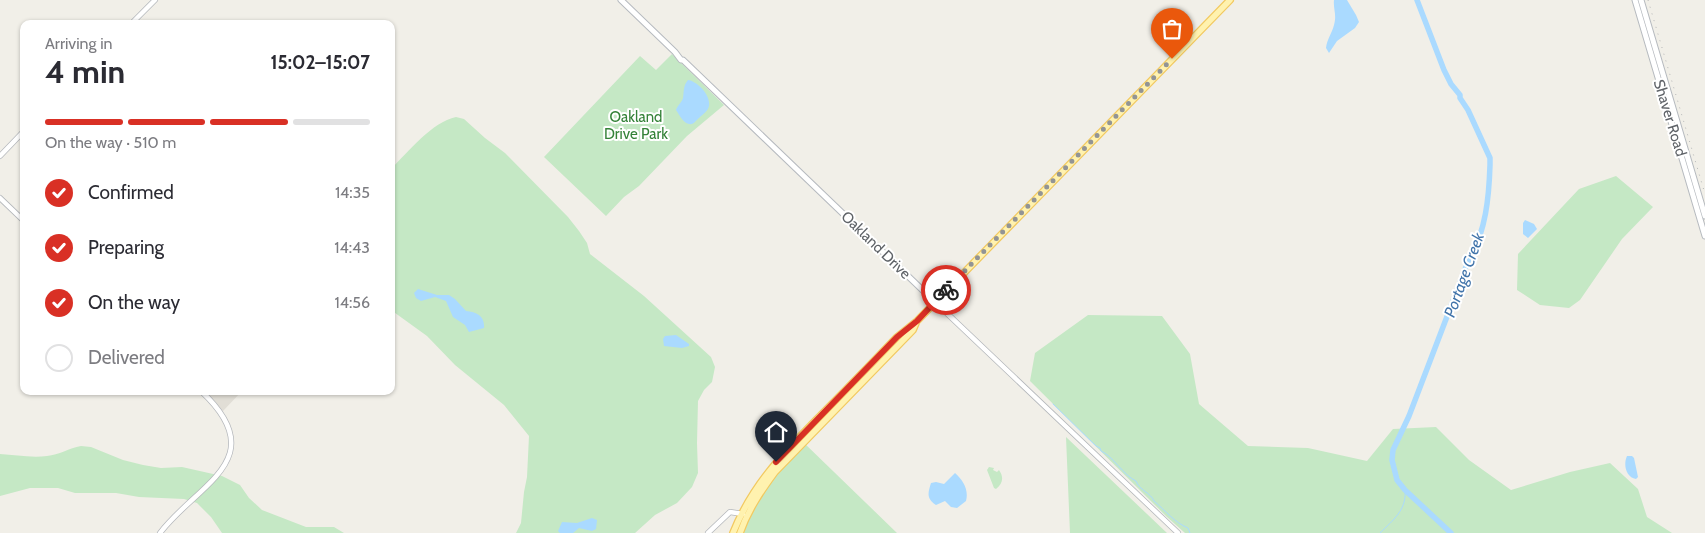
<!DOCTYPE html>
<html lang="en">
<head>
<meta charset="utf-8">
<style>
  :root { --surface:#fff; --page:#f7f7f7; --text:#2b2b33; --muted:#7c7c81; --line:#e1e1e2; --accent:#d93025 }
  body { margin:0; font-family:Cabin,sans-serif; background:var(--page); color:var(--text); height:100vh; display:flex; flex-direction:column; font-size:19px; white-space:nowrap }
  * { box-sizing:border-box; margin:0 }
  p { font-size:16px; color:var(--muted) }
  .icon { flex:none; width:28px; height:28px; fill:none; stroke:currentColor; stroke-width:2; stroke-linecap:round; stroke-linejoin:round }
  .map { position:relative; flex:1; overflow:hidden }
  .panel { position:absolute; left:20px; top:20px; width:375px; height:375px; display:flex; flex-direction:column; background:var(--surface); border-radius:10px; box-shadow:0 1px 4px #0004 }
  .panel>* { flex:none }
  .pin { position:absolute; display:grid; place-items:center; width:42px; height:42px; color:#fff; margin:-51px -21px; border-radius:50% 50% 50% 0; rotate:-45deg; box-shadow:0 0 5px #0007 }
  .pin .icon { rotate:45deg }
  .courier { position:absolute; display:grid; place-items:center; width:50px; height:50px; margin:-25px; border:4px solid #d93025; border-radius:50%; background:#fff; color:#222; box-shadow:0 1px 6px #0007 }
  .headline em { font-style:normal; font-weight:800 }
  .headline div { display:flex; flex-direction:column-reverse }
  .headline { display:flex; align-items:center; justify-content:space-between; height:85px; padding:0 25px }
  h1 { font-size:32px; font-weight:800; line-height:38px }
  .bar { display:grid; grid-template-columns:repeat(4,1fr); gap:8px 5px; align-content:center; height:60px; padding:0 25px }
  .bar i { height:6px; border-radius:4px; background:var(--line) }
  .bar .on { background:var(--accent) }
  .bar p { grid-column:span 4 }
  ol { padding:0 25px; list-style:none }
  li { display:flex; align-items:center; gap:15px; height:55px }
  li p { margin-inline-start:auto }
  li .icon { padding:5px; border-radius:50%; background:var(--accent); color:#fff; stroke-width:4 }
  li:last-child { color:var(--muted) }
  li i { width:28px; height:28px; border:2px solid var(--line); border-radius:50% }
  .map>svg:first-child { display:block }
</style>
</head>
<body>
<div class="map">
<svg width="1705" height="533" viewBox="0 0 1705 533">
  <rect width="100%" height="100%" fill="#f1efe8"/>
  <path fill="#e1ded6" d="M203,391H242L223,411Z"/>
  <path fill="#c5e8c5" d="M672,54L724,105L687,136L639,186L624,197L606,216L544,157L640,56L656,70Z
    M456,117L464,119L485,138L505,153L568,217L579,231L587,243L590,254L644,296L711,357L715,367L712,382L704,390L698,401L697,443L698,473L692,487L677,503L655,515L635,533H516L521,523L524,492L527,477L529,436L504,405L455,365L427,336L391,310V169C408,152 432,122 456,117Z
    M1616,176L1653,207L1622,239L1580,300L1569,308L1540,305L1517,290L1518,254L1579,189Z
    M1088,315L1162,316L1190,354L1199,404L1248,446L1308,448L1367,461L1393,429L1436,427L1469,460L1511,490L1570,472L1610,463L1638,489L1647,517L1672,533H1185L1167,517L1030,381L1035,353Z
    M1066,437L1167,533H1070Z
    M802,441L897,533H740L761,489Z
    M81,446L91,447L123,460L143,465L161,468L182,467L222,476L240,485L249,498L262,510L306,527H334L344,533H222L211,517L197,503L184,499L139,497L116,493H75L58,488H30L0,496V454C15,455 32,458 47,456C59,455 69,448 81,446Z
    M989,467L994,468L993,470L997,472L999,470C1004,477 1003,484 996,489L994,488L987,470Z"/>
  <path fill="#aadaff" d="M1334,0H1347L1356,15L1359,22L1355,28L1337,41L1329,53L1326,48C1327,39 1332,33 1334,25C1337,14 1333,9 1334,0Z
    M688,80C697,81 711,95 709,106C708,111 703,114 699,118C696,120 694,125 689,124C683,123 679,114 676,110C677,106 682,102 683,98C684,91 683,86 688,80Z
    M1525,220L1534,224L1537,229L1528,238L1523,234V223Z
    M418,289L437,295H449L455,299L466,311C477,312 485,316 484,328L469,332L465,325L453,317L446,301L435,297L421,301L416,298L414,293Z
    M676,335L689,344V346L682,348L664,346L663,339L665,336Z
    M1627,456H1632L1634,458L1638,477L1636,479C1626,477 1623,465 1627,456Z
    M955,473C963,480 969,490 966,501L957,508L951,507L945,501L936,505C926,498 928,493 931,483L936,482L944,484Z
    M592,518L597,520L596,529L592,531L579,528L573,533H560L558,531L562,522L577,523Z"/>
  <g fill="none" stroke-linecap="round" stroke-linejoin="round">
    <path stroke="#aadaff" stroke-width="1" d="M1053,404L1096,446L1100,448L1101,451C1113,456 1123,475 1136,481C1139,490 1151,493 1154,501C1166,511 1174,522 1188,528L1190,533
      M1380,533C1393,520 1407,510 1405,490"/>
    <path stroke="#aadaff" stroke-width="5.5" d="M1417,0L1444,70L1451,84L1460,95V98L1468,110L1490,158V165C1489,196 1486,232 1469,259L1409,416L1393,450L1392,460L1397,480L1405,490L1451,533"/>
    <defs>
      <path id="tertiary" d="M131,24L155,0
        M0,156L24,131
        M0,198L24,221
        M935,302L1178,533
        M160,533C197,484 274,459 201,391
        M708,533L730,512L743,514"/>
      <path id="secondary" d="M621,0L675,52L681,60H683L935,302
        M1635,0L1705,236
        M1641,0L1705,216"/>
      <path id="primary" d="M733,533C753,483 785,452 822,414C847,389 872,363 897,337L917,321L1230,0
        M740,533C748,510 761,491 775,472L913,330L916,323"/>
    </defs>
    <use href="#tertiary" stroke="#b5b8bc" stroke-width="6"/>
    <use href="#secondary" stroke="#b6babf" stroke-width="7"/>
    <use href="#primary" stroke="#f2c960" stroke-width="8"/>
    <use href="#tertiary" stroke="#fff" stroke-width="4.5"/>
    <use href="#secondary" stroke="#fff" stroke-width="5"/>
    <use href="#primary" stroke="#fff2af" stroke-width="5.5"/>
    <path stroke="#b6b7b8" stroke-width="1" stroke-dasharray="1 6" stroke-linecap="butt" d="M1648,0L1705,194"/>
  </g>
  <g fill="none" stroke-linecap="round" stroke-linejoin="round">
    <path stroke="#929495" stroke-width="5" stroke-dasharray="0 9" d="M946,290L1172,59"/>
    <path stroke="#d93025" stroke-width="6" d="M776,462L897,337L917,321L946,290"/>
  </g>
  <g text-anchor="middle" dominant-baseline="central" stroke-width="4" stroke-linejoin="round" paint-order="stroke">
    <g font-size="15" fill="#348238" stroke="#fff">
      <text x="636" y="117">Oakland<tspan x="636" dy="17">Drive Park</tspan></text>
    </g>
    <g font-size="15" fill="#5f6368" stroke="#fff">
      <text transform="translate(1670 118) rotate(73)">Shaver Road</text>
      <text transform="translate(876 245) rotate(44)">Oakland Drive</text>
    </g>
    <g font-size="16" font-style="italic" fill="#4174aa" stroke="#fff">
      <text transform="translate(1464 275) rotate(-70)">Portage Creek</text>
    </g>
  </g>
</svg>
<div class="pin" style="left:1172px;top:59px;background:#ea580c"><svg class="icon" aria-label="bag" viewBox="0 0 24 24"><path d="M5 8h14l-1 12H6zM9 8a3 3 0 0 1 6 0"/></svg></div>
<div class="pin" style="left:776px;top:462px;background:#1f2937"><svg class="icon" aria-label="home" viewBox="0 0 24 24"><path d="M3 11l9-7 9 7M6 9v11h12V9"/></svg></div>
<div class="courier" style="left:946px;top:290px"><svg class="icon" aria-label="bike" viewBox="0 0 24 24"><circle cx="6" cy="16" r="4"/><circle cx="18" cy="16" r="4"/><path d="M6 16l4-8h5l3 8M10 8l3 8H6M13 5h3"/></svg></div>
<section class="panel">
<div class="headline"><div><h1>4 min</h1><p>Arriving in</p></div><em>15:02–15:07</em></div>
<div class="bar"><i class="on"></i><i class="on"></i><i class="on"></i><i></i><p>On the way · 510 m</p></div>
<ol>
<li><svg class="icon" aria-label="check" viewBox="0 0 24 24"><path d="M5 12l5 5 9-10"/></svg>Confirmed<p>14:35</p></li>
<li><svg class="icon" aria-label="check" viewBox="0 0 24 24"><path d="M5 12l5 5 9-10"/></svg>Preparing<p>14:43</p></li>
<li><svg class="icon" aria-label="check" viewBox="0 0 24 24"><path d="M5 12l5 5 9-10"/></svg>On the way<p>14:56</p></li>
<li><i></i>Delivered</li>
</ol>
</section>
</div>
</body>
</html>
